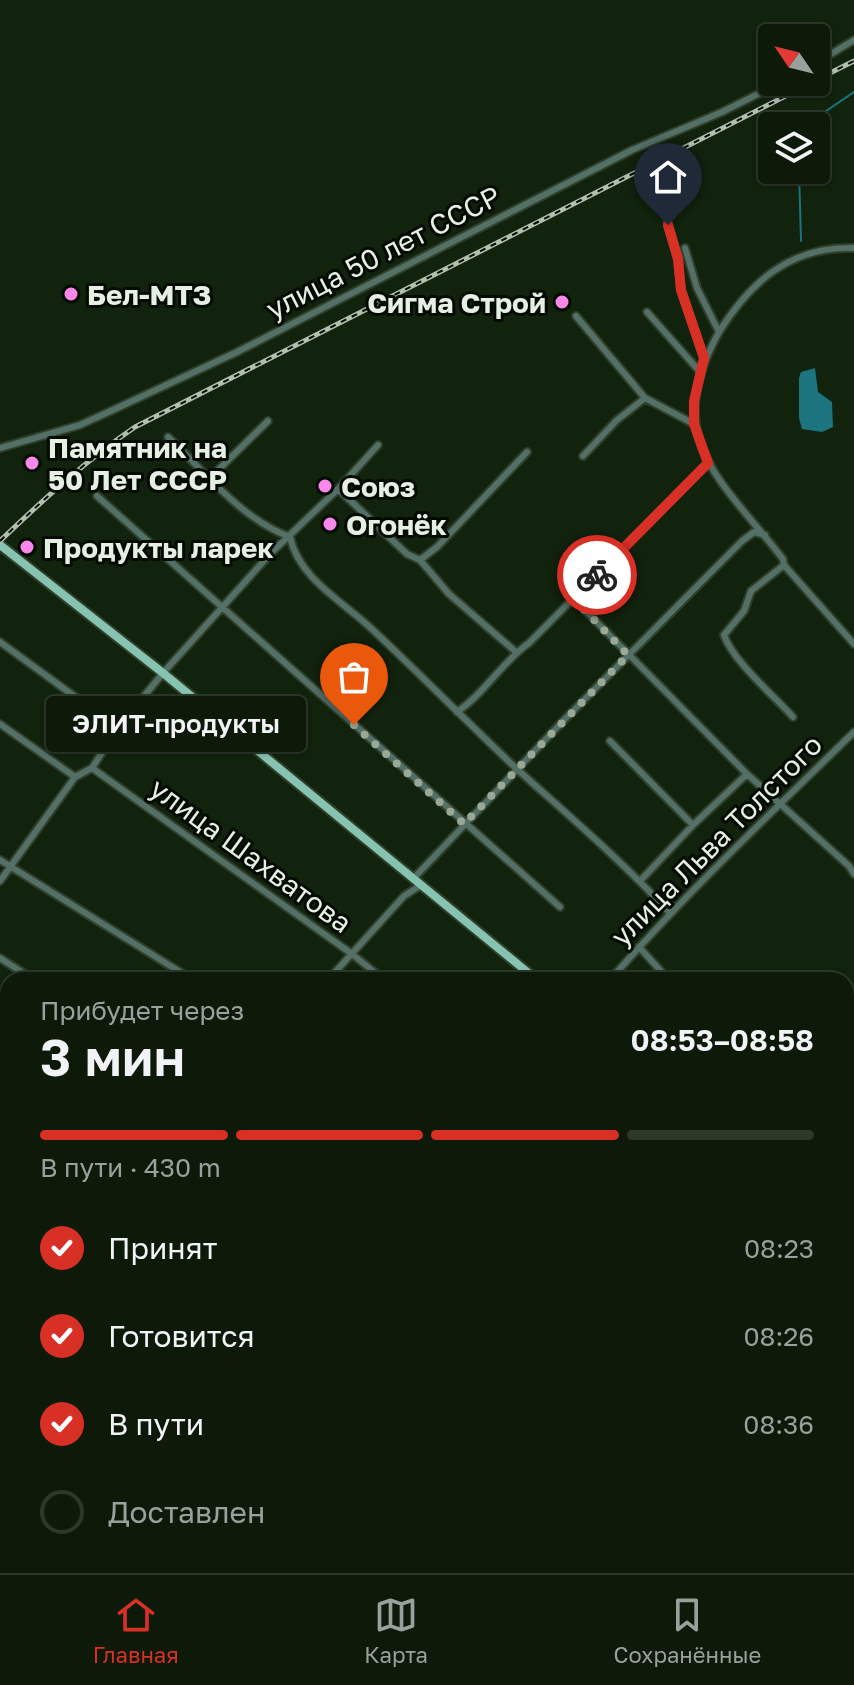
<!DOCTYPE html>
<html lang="ru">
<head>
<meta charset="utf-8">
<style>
  :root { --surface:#0d1a0a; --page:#162313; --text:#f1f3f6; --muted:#9aa19c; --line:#2d382b; --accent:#d93025 }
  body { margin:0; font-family:"Golos Text",sans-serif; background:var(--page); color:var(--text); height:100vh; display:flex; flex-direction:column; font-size:30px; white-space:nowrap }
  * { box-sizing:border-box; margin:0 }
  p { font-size:26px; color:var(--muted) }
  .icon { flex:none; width:44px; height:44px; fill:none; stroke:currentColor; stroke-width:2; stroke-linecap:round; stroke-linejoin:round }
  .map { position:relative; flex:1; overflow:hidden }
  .drawer { position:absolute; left:0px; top:972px; width:854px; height:602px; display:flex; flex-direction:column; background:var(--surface); border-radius:24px 24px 0 0; box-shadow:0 2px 6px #0004,0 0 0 2px var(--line) }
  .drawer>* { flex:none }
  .needle { width:52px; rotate:305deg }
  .buttons { position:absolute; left:758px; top:24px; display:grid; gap:16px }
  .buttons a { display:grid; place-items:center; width:72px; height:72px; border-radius:8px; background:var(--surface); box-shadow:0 2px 6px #0004,0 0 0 2px var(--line); font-size:40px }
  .pin { position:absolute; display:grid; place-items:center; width:68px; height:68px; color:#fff; margin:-82px -34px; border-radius:50% 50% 50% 0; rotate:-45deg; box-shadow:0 0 8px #0007 }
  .pin .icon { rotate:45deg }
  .courier { position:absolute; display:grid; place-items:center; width:80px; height:80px; margin:-40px; border:6px solid #d93025; border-radius:50%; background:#fff; color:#222; box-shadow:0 2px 10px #0007 }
  .bubble { position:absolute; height:56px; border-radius:8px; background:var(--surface); box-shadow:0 2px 6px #0004,0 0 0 2px var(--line); font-size:26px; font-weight:600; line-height:56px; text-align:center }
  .head em { font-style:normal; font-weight:600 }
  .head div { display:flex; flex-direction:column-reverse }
  .head { display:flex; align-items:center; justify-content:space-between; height:136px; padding:0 40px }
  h1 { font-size:52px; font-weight:600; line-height:60px }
  .bar { display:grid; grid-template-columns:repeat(4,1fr); gap:12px 8px; align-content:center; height:96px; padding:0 40px }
  .bar i { height:10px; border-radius:6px; background:var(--line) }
  .bar .selected { background:var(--accent) }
  .bar p { grid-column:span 4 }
  ol { padding:0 40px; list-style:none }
  li { display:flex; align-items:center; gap:24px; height:88px }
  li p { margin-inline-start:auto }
  li .icon { padding:8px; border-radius:50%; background:var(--accent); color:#fff; stroke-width:4 }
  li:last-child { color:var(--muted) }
  li i { width:44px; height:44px; border:4px solid var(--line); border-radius:50% }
  .menu { display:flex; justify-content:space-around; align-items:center; height:112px; border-top:2px solid var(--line); background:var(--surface); font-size:22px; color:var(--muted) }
  .menu a { display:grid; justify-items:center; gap:4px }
  .menu .selected { color:var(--accent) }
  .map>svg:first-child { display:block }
</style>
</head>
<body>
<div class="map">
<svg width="854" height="1573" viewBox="0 0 854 1573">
  <rect width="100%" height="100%" fill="#11220d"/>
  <path fill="#3e2603" d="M854,1220V1286L846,1288V1222Z
    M592,1566H640L638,1573H591Z"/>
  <path fill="#1c747e" d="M815,368L818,392L832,402L833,427L822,432L802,429L799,418V378L801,372Z
    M305,1566H358L376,1573H319Z"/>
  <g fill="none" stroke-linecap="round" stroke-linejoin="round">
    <path stroke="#1c747e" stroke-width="2" d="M804,126L854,92
      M799,170L801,241"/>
    <defs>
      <path id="minor" d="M816,63L854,40
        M666,195L668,225L678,259L681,290L704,358
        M685,248L697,288L719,332C660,439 720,478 783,559L784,565L854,644
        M647,312L701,373
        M576,316L645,398
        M719,332C751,281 791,246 854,248
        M168,437C206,473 240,518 290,537C299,579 344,602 373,630C422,676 469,724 518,770C569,816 622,861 669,912
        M0,448L80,425L115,409L237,352L632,150L722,112L782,82
        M583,456L617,420L645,398L694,424
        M211,477L268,421
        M338,489L407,554L420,560L449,594L516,652
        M97,496L560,907
        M420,560L437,547L527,452
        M784,565L751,591L744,611L724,635C732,660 774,696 793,717
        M574,599L747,774L849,866L854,874
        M0,642L118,728
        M457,712C485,693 502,662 529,643L708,463
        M0,724L75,777
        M610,741L693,825
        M92,768L352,954L384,980
        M0,860L193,980
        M413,879L565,719L742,541L754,532L765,535
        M641,880L693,825L747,774
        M0,881L75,777L92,768L118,728L163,673L271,553L338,489L378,445
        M639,947L669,980
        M0,958L34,980
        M328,980L404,896L421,885
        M610,980C687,892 770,814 854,732
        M704,980L714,975L720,980
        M0,1056L8,1061
        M846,1360L854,1362"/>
      <path id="major" d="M0,545L163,673L537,980
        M846,1083L854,1076
        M846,1309L854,1307
        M650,1573L652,1566"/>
    </defs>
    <use href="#minor" stroke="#2f3f2b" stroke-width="10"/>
    <use href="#major" stroke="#2f3f2b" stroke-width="12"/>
    <use href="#minor" stroke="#536f66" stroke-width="6"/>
    <use href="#major" stroke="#86c3b0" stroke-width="8"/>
    <defs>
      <path id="rail" d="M816,80L854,61
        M0,541C43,500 85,461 135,427L813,82"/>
    </defs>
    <use href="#rail" stroke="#b2bfaf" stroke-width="5"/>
    <use href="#rail" stroke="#040a03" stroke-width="2" stroke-dasharray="6" stroke-linecap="butt"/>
  </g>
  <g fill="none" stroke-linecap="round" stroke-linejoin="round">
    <path stroke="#9aa897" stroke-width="8" stroke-dasharray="0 14.4" d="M354,725L464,824L628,655L574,599L597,575"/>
    <path stroke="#d93025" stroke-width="10" d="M597,575L708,463L694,424V401L704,358L681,290L678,259L668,225"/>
  </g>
  <g fill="#f888ea" stroke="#040a03" stroke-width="3">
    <circle cx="71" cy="294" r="8"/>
    <circle cx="562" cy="302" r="8"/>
    <circle cx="32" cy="463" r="8"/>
    <circle cx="325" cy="486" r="8"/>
    <circle cx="330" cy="524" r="8"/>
    <circle cx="27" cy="547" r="8"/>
  </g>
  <g text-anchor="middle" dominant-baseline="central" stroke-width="6" stroke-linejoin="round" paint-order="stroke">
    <g font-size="28" fill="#e4f0e1" stroke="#040a03">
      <text transform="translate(383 252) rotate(-27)">улица 50 лет СССР</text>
      <text transform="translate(716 840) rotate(-45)">улица Льва Толстого</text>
      <text transform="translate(251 855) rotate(36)">улица Шахватова</text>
    </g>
    <g font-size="28" font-weight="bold" fill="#e4f0e1" stroke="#040a03" text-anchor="start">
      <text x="87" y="294">Бел-МТЗ</text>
      <text x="546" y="302" text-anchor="end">Сигма Строй</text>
      <text x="48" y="447">Памятник на<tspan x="48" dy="32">50 Лет СССР</tspan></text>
      <text x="341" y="486">Союз</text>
      <text x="346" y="524">Огонёк</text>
      <text x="43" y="547">Продукты ларек</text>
    </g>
  </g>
</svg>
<div class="buttons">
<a><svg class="needle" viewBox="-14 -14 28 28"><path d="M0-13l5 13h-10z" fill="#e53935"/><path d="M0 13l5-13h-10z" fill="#9aa19c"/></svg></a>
<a><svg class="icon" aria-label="layers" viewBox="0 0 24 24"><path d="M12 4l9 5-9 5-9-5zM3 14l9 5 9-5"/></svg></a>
</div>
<div class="pin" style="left:354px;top:725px;background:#ea580c"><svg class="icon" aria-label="bag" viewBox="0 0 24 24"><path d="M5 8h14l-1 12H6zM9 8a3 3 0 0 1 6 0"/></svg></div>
<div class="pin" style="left:668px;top:225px;background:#1f2937"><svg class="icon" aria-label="home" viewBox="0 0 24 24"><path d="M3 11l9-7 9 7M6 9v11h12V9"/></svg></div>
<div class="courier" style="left:597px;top:575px"><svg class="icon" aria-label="bike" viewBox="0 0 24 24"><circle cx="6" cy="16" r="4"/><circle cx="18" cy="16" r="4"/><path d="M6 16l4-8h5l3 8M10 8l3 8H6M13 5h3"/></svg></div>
<div class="bubble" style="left:46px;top:696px;width:260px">ЭЛИТ-продукты</div>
<section class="drawer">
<div class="head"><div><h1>3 мин</h1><p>Прибудет через</p></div><em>08:53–08:58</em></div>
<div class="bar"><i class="selected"></i><i class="selected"></i><i class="selected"></i><i></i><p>В пути · 430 m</p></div>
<ol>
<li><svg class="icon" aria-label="check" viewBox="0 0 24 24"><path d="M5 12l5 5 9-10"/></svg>Принят<p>08:23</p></li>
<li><svg class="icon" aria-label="check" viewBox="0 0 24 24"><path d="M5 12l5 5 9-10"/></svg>Готовится<p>08:26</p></li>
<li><svg class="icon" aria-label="check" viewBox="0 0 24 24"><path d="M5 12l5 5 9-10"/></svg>В пути<p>08:36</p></li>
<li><i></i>Доставлен</li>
</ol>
</section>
</div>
<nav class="menu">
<a class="selected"><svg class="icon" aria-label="home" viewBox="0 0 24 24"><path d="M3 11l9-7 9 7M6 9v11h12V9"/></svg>Главная</a>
<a><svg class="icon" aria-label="map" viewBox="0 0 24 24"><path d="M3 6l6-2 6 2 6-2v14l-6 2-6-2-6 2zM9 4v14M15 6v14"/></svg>Карта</a>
<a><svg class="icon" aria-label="saved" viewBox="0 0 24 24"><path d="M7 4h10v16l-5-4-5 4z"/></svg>Сохранённые</a>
</nav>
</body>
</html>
